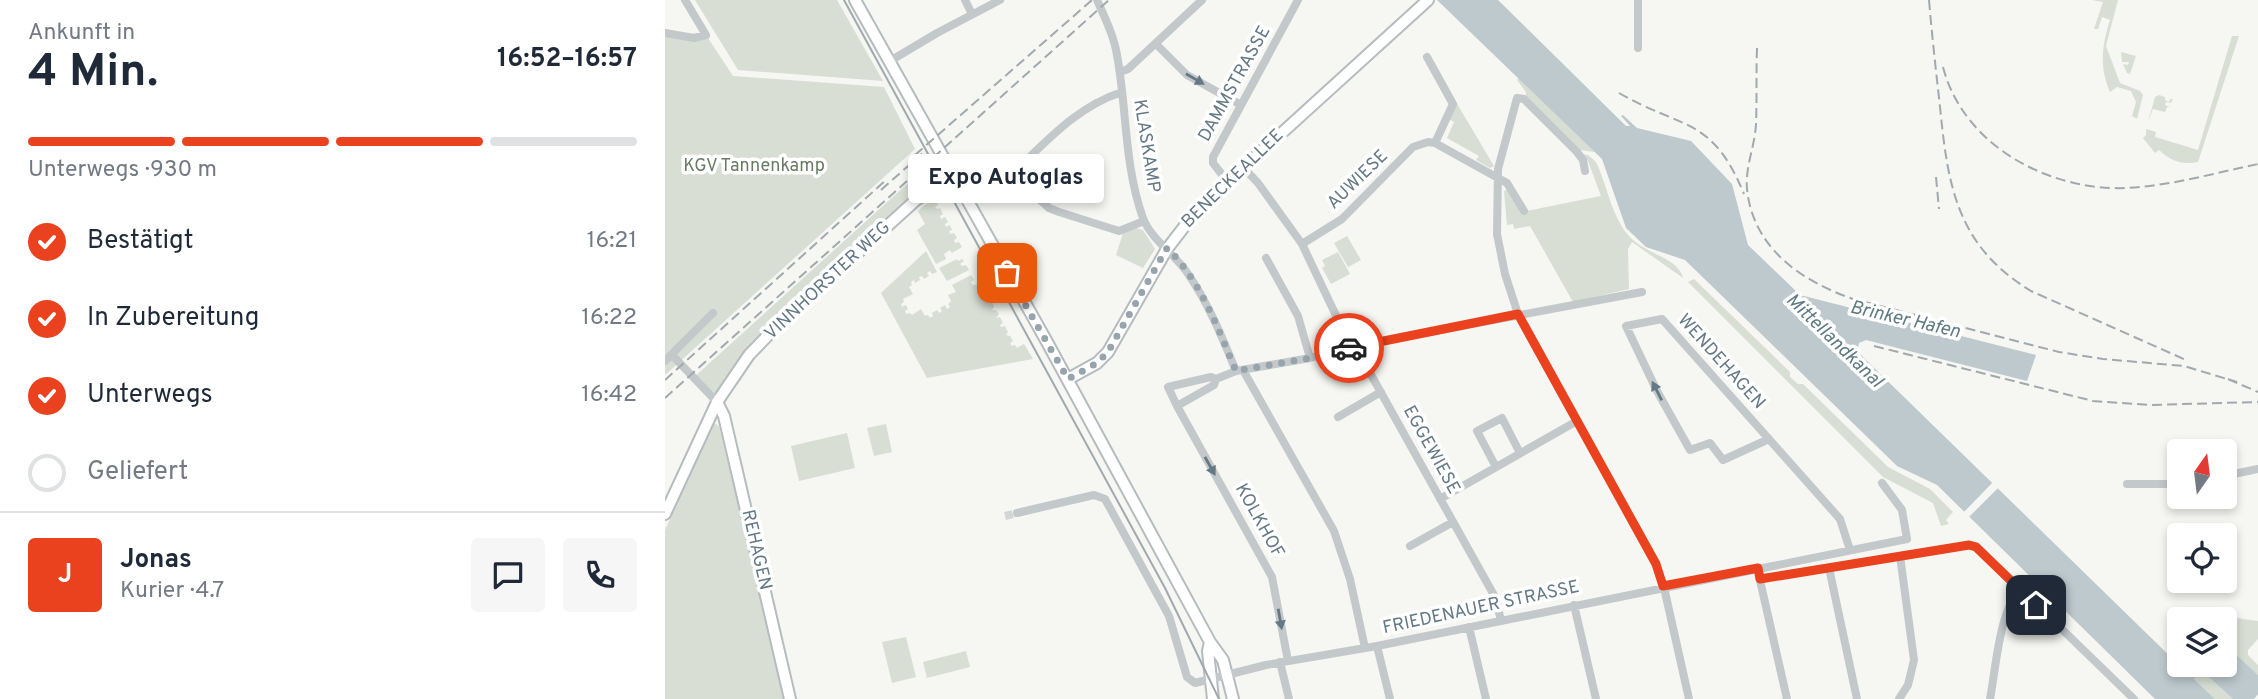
<!DOCTYPE html>
<html lang="de">
<head>
<meta charset="utf-8">
<style>
  :root { --surface:#fff; --page:#f6f6f7; --text:#1f2937; --muted:#747a83; --line:#e0e1e3; --accent:#ea421e }
  body { margin:0; font-family:Overpass,sans-serif; background:var(--page); color:var(--text); height:100vh; display:flex; flex-direction:column; font-size:26px; white-space:nowrap }
  * { box-sizing:border-box; margin:0 }
  p { font-size:23px; color:var(--muted) }
  .icon { flex:none; width:38px; height:38px; fill:none; stroke:currentColor; stroke-width:2; stroke-linecap:round; stroke-linejoin:round }
  .map { position:relative; flex:1; overflow:hidden }
  .drawer { display:flex; flex-direction:column; background:var(--surface); width:665px }
  .drawer>* { flex:none }
  .needle { width:46px; rotate:14deg }
  .controls { position:absolute; left:1502px; top:439px; display:grid; gap:14px }
  .controls a { display:grid; place-items:center; width:70px; height:70px; border-radius:7px; background:var(--surface); box-shadow:0 4px 10px #0003; font-size:35px }
  .pin { position:absolute; display:grid; place-items:center; width:60px; height:60px; color:#fff; margin:-30px; border-radius:14px; box-shadow:0 4px 10px #0006 }
  .courier { position:absolute; display:grid; place-items:center; width:70px; height:70px; margin:-35px; border:5px solid #ea421e; border-radius:50%; background:#fff; color:#222; box-shadow:0 2px 9px #0007 }
  .bubble { position:absolute; height:49px; border-radius:7px; background:var(--surface); box-shadow:0 4px 10px #0003; font-size:23px; font-weight:700; line-height:49px; text-align:center }
  .overview em { font-style:normal; font-weight:700 }
  .overview div { display:flex; flex-direction:column-reverse }
  .overview { display:flex; align-items:center; justify-content:space-between; height:119px; padding:0 28px }
  h1 { font-size:46px; font-weight:700; line-height:52px }
  .bar { display:grid; grid-template-columns:repeat(4,1fr); gap:10px 7px; align-content:center; height:84px; padding:0 28px }
  .bar i { height:9px; border-radius:5px; background:var(--line) }
  .bar .selected { background:var(--accent) }
  .bar p { grid-column:span 4 }
  .line { display:flex; align-items:center; gap:18px; padding:0 28px; border-top:2px solid var(--line) }
  .line div { flex:1 }
  .round { display:grid; place-items:center; flex:none; width:74px; height:74px; border-radius:7px; background:var(--page) }
  ol { padding:0 28px; list-style:none }
  li { display:flex; align-items:center; gap:21px; height:77px }
  li p { margin-inline-start:auto }
  li .icon { padding:7px; border-radius:50%; background:var(--accent); color:#fff; stroke-width:4 }
  li:last-child { color:var(--muted) }
  li i { width:38px; height:38px; border:4px solid var(--line); border-radius:50% }
  main { display:flex; flex:1; min-height:0 }
  .map>svg:first-child { display:block }
</style>
</head>
<body>
<main>
<section class="drawer">
<div class="overview"><div><h1>4 Min.</h1><p>Ankunft in</p></div><em>16:52–16:57</em></div>
<div class="bar"><i class="selected"></i><i class="selected"></i><i class="selected"></i><i></i><p>Unterwegs · 930 m</p></div>
<ol>
<li><svg class="icon" aria-label="check" viewBox="0 0 24 24"><path d="M5 12l5 5 9-10"/></svg>Bestätigt<p>16:21</p></li>
<li><svg class="icon" aria-label="check" viewBox="0 0 24 24"><path d="M5 12l5 5 9-10"/></svg>In Zubereitung<p>16:22</p></li>
<li><svg class="icon" aria-label="check" viewBox="0 0 24 24"><path d="M5 12l5 5 9-10"/></svg>Unterwegs<p>16:42</p></li>
<li><i></i>Geliefert</li>
</ol>
<div class="line" style="height:126px"><b class="round" style="background:var(--accent);color:#fff">J</b><div><b>Jonas</b><p>Kurier · 4.7</p></div><a class="round"><svg class="icon" aria-label="chat" viewBox="0 0 24 24"><path d="M4 5h16v11H9l-5 4z"/></svg></a><a class="round"><svg class="icon" aria-label="phone" viewBox="0 0 24 24"><path d="M5 4h4l2 5-3 2q2 4 5 5l2-3 5 2v4C11 20 4 13 5 4z"/></svg></a></div>
</section>
<div class="map">
<svg width="1593" height="699" viewBox="0 0 1593 699">
  <rect width="100%" height="100%" fill="#f6f6f2"/>
  <path fill="#d8ded3" d="M30,0H172L218,81L73,70Z
    M1427,0H1453L1441,46L1455,83L1475,91L1478,95L1472,119L1467,116L1471,102L1466,91L1452,87L1445,92C1434,67 1437,45 1445,20L1437,17L1433,29H1429L1438,2Z
    M0,33L41,35L68,76L219,87L250,149L0,375Z
    M1567,36H1574L1533,162C1517,165 1506,161 1494,150L1490,153L1478,138L1481,135V129L1491,132L1490,137L1533,150Z
    M1456,52L1471,56L1465,74L1462,73L1458,64L1463,65L1464,62H1457Z
    M854,78L930,152L915,150L861,98V92L852,80Z
    M1494,95L1500,97V100L1504,102L1505,99H1508L1506,103L1501,102L1500,105L1505,107H1502L1500,112L1488,109L1483,122L1490,97Z
    M791,102L829,166L825,168L811,160L814,156L782,138L789,122L784,119Z
    M916,154L923,155L931,162C943,187 947,221 968,240C983,254 1014,259 1018,278L967,242L963,249L964,289L908,302L865,226L849,229L848,224L842,225L839,191L844,189L859,216L857,212L936,196L923,161Z
    M263,165L273,186L113,325L52,402L28,378Z
    M278,196L279,198L272,202L273,205L270,207L272,209L275,208L278,214L275,216L276,219L280,217L283,222L280,224L281,227L285,225L287,230L284,231L285,234L289,233L292,238L289,240L290,243L294,242L297,247L287,253L285,250L279,254L281,259L271,264L252,230L260,224L253,211L261,204Z
    M471,228L478,230L490,249L478,268L451,255L458,233Z
    M682,236L696,260L683,267L669,243Z
    M261,251L272,272L267,274L265,271L262,273L264,276L259,279L257,276L254,277L255,280L250,283L249,280L246,282L247,285L244,287L248,294L238,299L239,302L236,304L237,307L241,305L243,309L240,311L241,314L245,313L247,315L256,309L260,316L263,315L265,318L268,316L267,313L272,310L274,313L277,311L275,308L280,305L282,309L285,307L283,304L286,301L283,295L291,292L287,285L306,275L309,280L306,282L308,285L317,284L320,289L317,293L321,292L325,298L321,300L323,303L327,302L329,307L327,310H331L334,314L331,318L335,317L338,323L335,325L336,327L340,326L343,332L341,335L345,336L348,341L345,343L347,346L350,345L352,348L359,344L368,359L262,378L216,293Z
    M673,252L685,274L666,284L657,268L660,266L657,260Z
    M292,259L293,261L297,259L299,261L295,264L297,266L301,265L304,270L282,281L274,268Z
    M1029,279L1125,372V377L1133,384H1138L1223,467L1265,489L1288,512L1281,520L1284,524L1276,526L1268,503L1218,477L1023,282Z
    M49,423L54,426L120,699H0V530Z
    M221,424L227,452L209,456L202,428Z
    M182,433L190,468L134,481L126,446Z
    M1564,617L1593,621V639L1583,650V655L1593,665V675L1559,643V620H1552Z
    M241,637L251,677L227,683L217,642Z
    M301,651L305,667L262,678L258,662Z
    M1537,671L1568,699H1550L1529,679Z"/>
  <path fill="#bdc9cd" d="M772,0H833L961,126H965L956,116L958,115L972,128L1026,141L1067,184L1083,245L1135,295L1371,355L1362,381L1201,340L1194,343L1192,351L1200,359L1514,665L1524,674L1532,665H1559V643L1593,675V694L1589,699H1568L1537,671L1529,679L1550,699H1490L1272,485L1232,466L1020,260L981,247L961,228L937,159Z"/>
  <path fill="#f6f6f2" d="M1330,480L1336,485L1302,519L1297,514Z"/>
  <g fill="none" stroke-linecap="round" stroke-linejoin="round">
    <path stroke="#d2d6d7" stroke-width="8" stroke-dasharray="8 4" stroke-linecap="butt" d="M340,516L352,513"/>
    <defs>
      <path id="secondary" d="M190,0L382,342L545,642L558,660L568,699
        M403,379L432,363L443,352L502,249L532,210L763,0
        M52,402L59,416L125,699
        M0,514L52,402L84,355L113,325L251,200L290,177
        M545,642L543,651L548,699"/>
    </defs>
    <use href="#secondary" stroke="#b5bbbf" stroke-width="14"/>
    <path stroke="#c3c8ca" stroke-width="8" d="M300,0L307,14
      M432,0C440,18 449,36 452,55C462,109 459,165 478,218C486,239 508,253 521,271C543,302 557,337 571,371
      M0,33L29,38L41,35L20,0
      M491,44L522,75L576,105
      M973,48V0
      M762,57L788,104L770,143
      M225,61L272,33L335,0
      M455,72L463,69L537,0
      M457,92C411,107 381,142 347,174L384,208L394,212L454,231L479,221
      M578,167L593,183L637,244L686,347
      M920,171L918,160L912,152L859,99L852,98L833,169L832,234L840,274L853,314L991,564L1000,592L1024,699
      M562,181L548,163V157L633,0
      M637,244L677,219L748,147L763,142L770,143L842,183L859,211
      M601,258L633,316L645,358
      M690,346L830,597L836,620
      M7,355L52,402
      M0,361L48,313
      M578,370L669,531L685,579L700,648
      M551,379L549,385L512,406L503,387L546,377L551,379L571,371L645,358L690,346L977,292
      M512,406L607,577L623,661
      M673,417L716,392
      M1104,439L1058,460L1045,443L1025,450L992,391L961,326L997,319L1175,519L1185,550
      M831,467L812,431L837,418L855,453
      M1559,476L1593,469
      M1462,484H1514
      M775,499L912,421
      M352,513L429,495L440,499L504,616L522,677L530,683L601,665L712,646L1242,539L1237,510L1217,483
      M745,546L788,522
      M1164,568L1192,699
      M1094,576L1122,699
      M1095,579L1304,545L1311,546L1469,699
      M909,605L931,699
      M804,627L821,699
      M712,646L725,699
      M615,662L624,699
      M1234,699L1243,685L1249,660L1235,556
      M1325,699C1331,668 1334,612 1355,589"/>
    <use href="#secondary" stroke="#fff" stroke-width="10"/>
    <path stroke="#a1a9ae" stroke-width="2" d="M179,0L500,588L554,699"/>
    <path stroke="#a1a9ae" stroke-width="2" stroke-dasharray="10 5" stroke-linecap="butt" d="M1264,0C1267,36 1271,71 1275,107C1283,187 1292,246 1366,291L1521,360
      M1092,48C1091,74 1092,99 1091,124C1090,146 1080,167 1082,189C1088,248 1136,281 1188,299L1394,352L1438,359L1519,366L1572,382
      M1278,67C1298,145 1383,191 1461,188C1505,186 1550,173 1593,164
      M954,93C1018,130 1047,116 1079,194
      M250,155L427,0
      M1271,177L1274,209
      M216,190L260,151
      M1209,346L1428,401L1485,405L1593,402
      M1563,379L1593,392
      M0,380L221,180
      M0,398L444,0"/>
  </g>
  <defs><path id="oneway-solid" d="M-6-.8H1V-3.2L6.5 0L1 3.2V.8H-6Z" transform="scale(1.75)"/></defs>
  <g fill="#647885">
    <use href="#oneway-solid" transform="translate(530 79) rotate(30)"/>
    <use href="#oneway-solid" transform="translate(992 391) rotate(-117)"/>
    <use href="#oneway-solid" transform="translate(545 466) rotate(61)"/>
    <use href="#oneway-solid" transform="translate(615 619) rotate(80)"/>
  </g>
  <g fill="none" stroke-linecap="round" stroke-linejoin="round">
    <path stroke="#97a4ab" stroke-width="7" stroke-dasharray="0 12.6" d="M342,273L403,379L432,363L443,352L502,248C536,281 553,329 571,371L645,358L684,348"/>
    <path stroke="#ea421e" stroke-width="9" d="M684,348L853,314L991,564L998,586L1093,568L1095,579L1304,545L1311,547L1371,605"/>
  </g>
  <g text-anchor="middle" dominant-baseline="central" stroke-width="7" stroke-linejoin="round" paint-order="stroke">
    <g font-size="18" fill="#647885" stroke="#fff">
      <text transform="translate(570 84) rotate(-61)">DAMMSTRASSE</text>
      <text transform="translate(481 146) rotate(81)">KLASKAMP</text>
      <text transform="translate(568 179) rotate(-44)">BENECKEALLEE</text>
      <text transform="translate(693 180) rotate(-44)">AUWIESE</text>
      <text transform="translate(163 281) rotate(-43)">VINNHORSTER WEG</text>
      <text transform="translate(1056 362) rotate(48)">WENDEHAGEN</text>
      <text transform="translate(766 450) rotate(61)">EGGEWIESE</text>
      <text transform="translate(594 521) rotate(61)">KOLKHOF</text>
      <text transform="translate(91 550) rotate(77)">REHAGEN</text>
      <text transform="translate(816 608) rotate(-12)">FRIEDENAUER STRASSE</text>
    </g>
    <g font-size="18" fill="#697c63" stroke="#fff">
      <text x="89" y="166">KGV Tannenkamp</text>
    </g>
    <g font-size="19" font-style="italic" fill="#5f7b82" stroke="#fff">
      <text transform="translate(1240 320) rotate(13)">Brinker Hafen</text>
      <text transform="translate(1169 341) rotate(44)">Mittellandkanal</text>
    </g>
  </g>
</svg>
<div class="controls">
<a><svg class="needle" viewBox="-14 -14 28 28"><path d="M0-13l5 13h-10z" fill="#e53935"/><path d="M0 13l5-13h-10z" fill="#747a83"/></svg></a>
<a><svg class="icon" aria-label="locate" viewBox="0 0 24 24"><circle cx="12" cy="12" r="6"/><path d="M12 2v4M12 18v4M2 12h4M18 12h4"/></svg></a>
<a><svg class="icon" aria-label="layers" viewBox="0 0 24 24"><path d="M12 4l9 5-9 5-9-5zM3 14l9 5 9-5"/></svg></a>
</div>
<div class="pin" style="left:342px;top:273px;background:#ea580c"><svg class="icon" aria-label="bag" viewBox="0 0 24 24"><path d="M5 8h14l-1 12H6zM9 8a3 3 0 0 1 6 0"/></svg></div>
<div class="pin" style="left:1371px;top:605px;background:#1f2937"><svg class="icon" aria-label="home" viewBox="0 0 24 24"><path d="M3 11l9-7 9 7M6 9v11h12V9"/></svg></div>
<div class="courier" style="left:684px;top:348px"><svg class="icon" aria-label="car" viewBox="0 0 24 24"><path d="M5 17H2v-5l4-1 3-4h7l3 4 3 1v5h-3M9 17h6M6 11h13"/><circle cx="7" cy="17" r="2"/><circle cx="17" cy="17" r="2"/></svg></div>
<div class="bubble" style="left:243px;top:154px;width:196px">Expo Autoglas</div>
</div>
</main>
</body>
</html>
